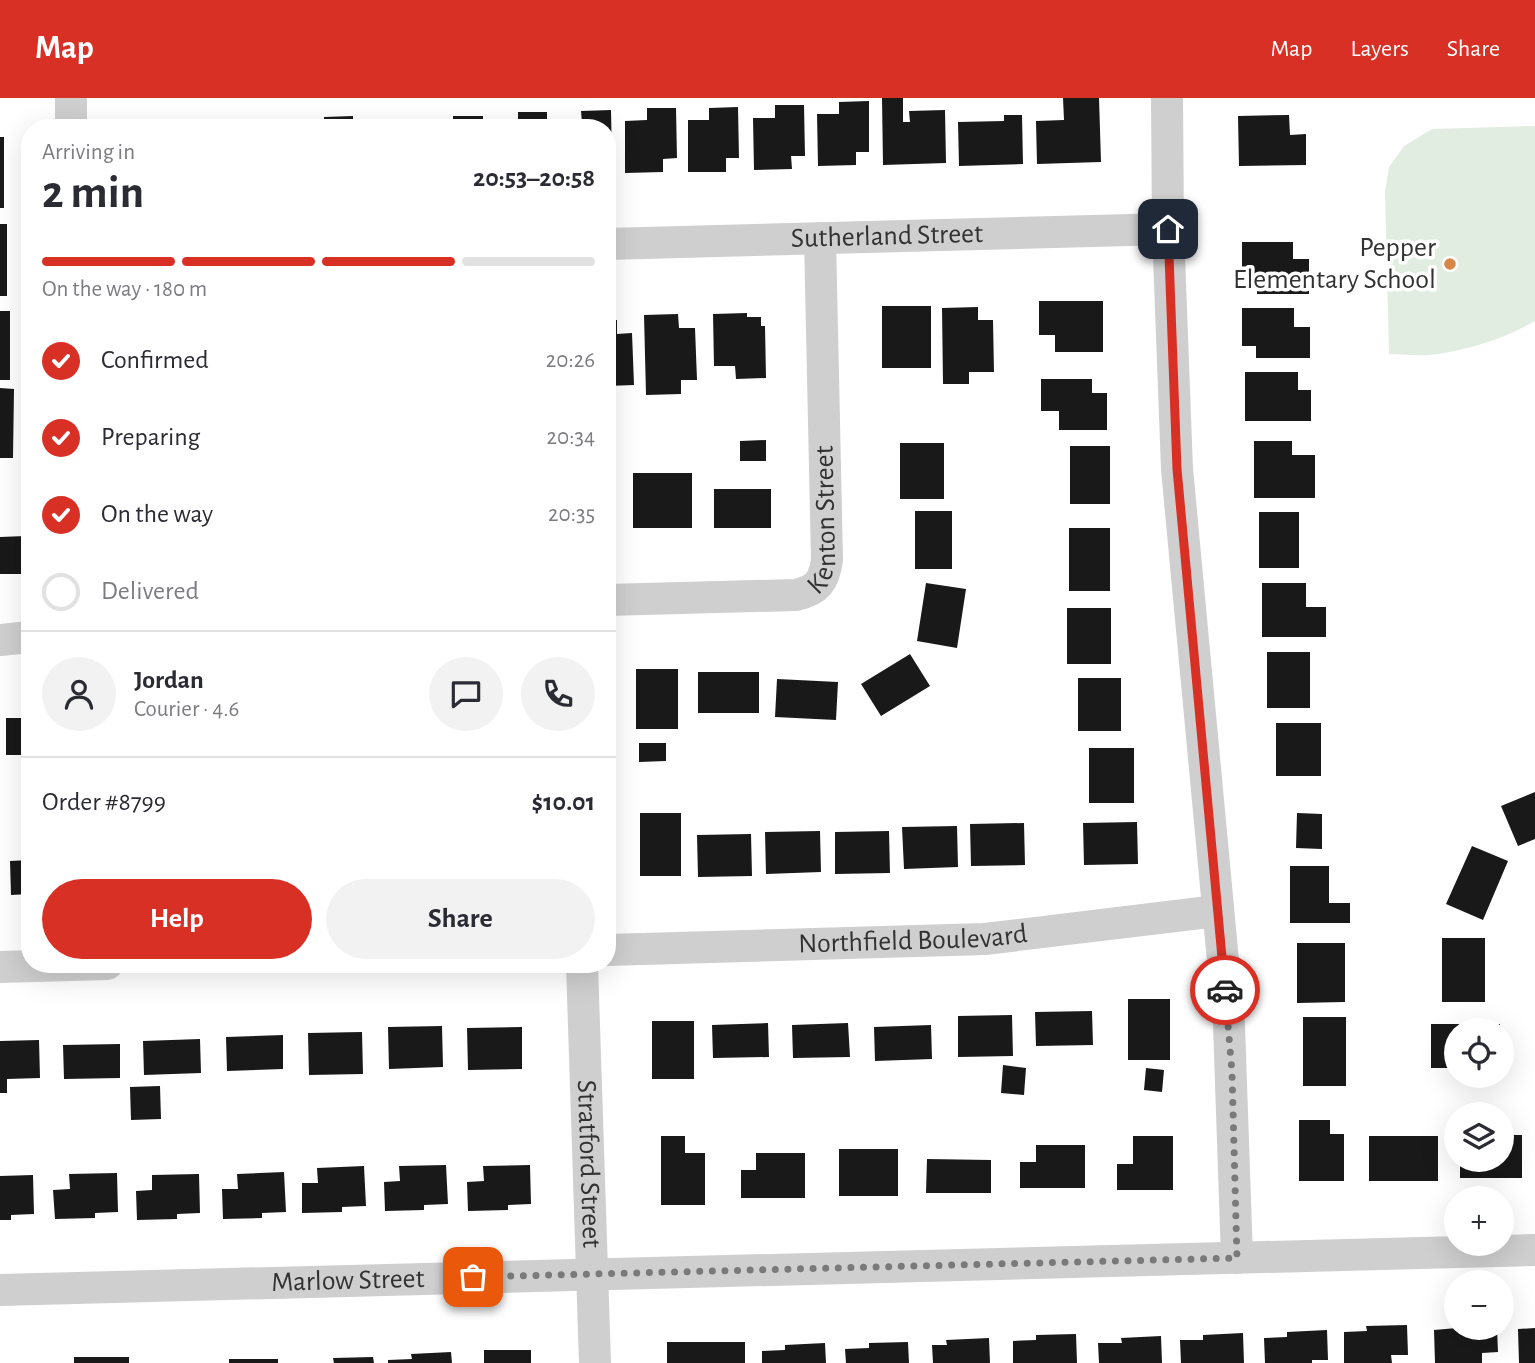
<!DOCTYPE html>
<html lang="en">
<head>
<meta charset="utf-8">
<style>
  :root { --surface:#fff; --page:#f2f2f3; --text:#2b2b33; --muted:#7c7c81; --line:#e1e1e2; --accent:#d93025 }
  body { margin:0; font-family:"Alegreya Sans",sans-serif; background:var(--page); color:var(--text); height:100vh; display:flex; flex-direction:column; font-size:26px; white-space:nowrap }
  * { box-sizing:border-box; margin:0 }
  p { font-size:23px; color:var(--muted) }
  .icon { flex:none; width:38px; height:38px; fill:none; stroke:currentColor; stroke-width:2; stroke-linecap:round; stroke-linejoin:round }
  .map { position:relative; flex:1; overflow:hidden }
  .details { position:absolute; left:21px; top:21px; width:595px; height:854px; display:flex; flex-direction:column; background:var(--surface); border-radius:28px; box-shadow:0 7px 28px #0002 }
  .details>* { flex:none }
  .tools { position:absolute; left:1444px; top:920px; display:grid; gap:14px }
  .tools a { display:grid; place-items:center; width:70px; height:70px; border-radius:50%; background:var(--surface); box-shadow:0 7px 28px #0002; font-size:35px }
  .pin { position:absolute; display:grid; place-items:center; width:60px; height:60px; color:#fff; margin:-30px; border-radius:14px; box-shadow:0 4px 10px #0006 }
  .courier { position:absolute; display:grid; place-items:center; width:70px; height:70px; margin:-35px; border:5px solid #d93025; border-radius:50%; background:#fff; color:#222; box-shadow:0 2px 9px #0007 }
  .headline em { font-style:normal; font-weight:700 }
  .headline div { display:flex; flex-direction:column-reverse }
  .headline { display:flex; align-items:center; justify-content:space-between; height:119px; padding:0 21px }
  h1 { font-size:46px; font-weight:700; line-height:52px }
  .bar { display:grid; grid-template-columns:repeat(4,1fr); gap:10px 7px; align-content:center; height:84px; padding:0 21px }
  .bar i { height:9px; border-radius:5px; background:var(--line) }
  .bar .on { background:var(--accent) }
  .bar p { grid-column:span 4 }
  .line { display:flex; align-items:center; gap:18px; padding:0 21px; border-top:2px solid var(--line) }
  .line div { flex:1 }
  .round { display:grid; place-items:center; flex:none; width:74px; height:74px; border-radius:37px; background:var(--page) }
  ol { padding:0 21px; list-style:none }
  li { display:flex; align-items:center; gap:21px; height:77px }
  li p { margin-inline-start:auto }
  li .icon { padding:7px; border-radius:50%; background:var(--accent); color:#fff; stroke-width:4 }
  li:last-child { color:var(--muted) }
  li i { width:38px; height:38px; border:4px solid var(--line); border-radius:50% }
  .button { display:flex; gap:14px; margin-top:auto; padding:14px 21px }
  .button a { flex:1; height:80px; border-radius:42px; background:var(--accent); color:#fff; font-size:28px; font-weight:700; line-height:80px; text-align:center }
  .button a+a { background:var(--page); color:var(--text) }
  header { display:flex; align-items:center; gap:42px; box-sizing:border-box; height:98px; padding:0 35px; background:var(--accent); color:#fff }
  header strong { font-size:33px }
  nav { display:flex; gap:38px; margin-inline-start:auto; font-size:24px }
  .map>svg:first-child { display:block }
</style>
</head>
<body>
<header>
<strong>Map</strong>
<nav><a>Map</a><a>Layers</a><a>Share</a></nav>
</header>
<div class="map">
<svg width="1535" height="1265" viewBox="0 0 1535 1265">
  <rect width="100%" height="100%" fill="#fff"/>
  <path fill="#e2ede2" d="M1535,28V223C1504,241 1465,253 1429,257C1416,258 1402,256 1389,256L1385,94L1389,69L1404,48L1432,31Z"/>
  <path fill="#191919" d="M882,0H903V24H910L909,13L945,12L946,65L883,67Z
    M1063,0H1099L1101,64L1037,66L1036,23L1064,22Z
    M869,3V54H856V67L818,68L817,16H839V4Z
    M775,7H804L805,58H791L792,71L754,72L753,20H775Z
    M738,9L739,60H726V74H688V22H709V10Z
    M647,10H676L677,60L663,61V74L625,75V23L647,22Z
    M611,12L612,62L607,63V30H559V25H582L581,13Z
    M518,14H547V30H496V27H518Z
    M1004,17H1022L1023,66L959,68L958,24L1004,23Z
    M1289,17L1290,37L1306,36V67L1239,68L1238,18Z
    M353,18V30H324V19Z
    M453,18H483V30H453Z
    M388,21H417V30H388Z
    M144,22H189V30H144Z
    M281,23V30H252L251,24Z
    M0,39H4V110H0Z
    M0,126H7V198H0Z
    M1242,144H1293V161H1309V196H1257V181H1242Z
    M1039,203H1103V254H1055V237H1039Z
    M882,208H931V270H882Z
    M978,209V222H993L994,274H969V286H943L942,210Z
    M1242,210H1294V229H1310V260H1256V248H1242Z
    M0,213H10V282H0Z
    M747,215V219H761V228H765L766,280L736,281L735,268H714L713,216Z
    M678,216L679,230H695L697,282H681V296L646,297L644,217Z
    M607,222H617V236L632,235L634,287L607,288Z
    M1245,274H1298V292H1311V323H1245Z
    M1041,281H1092V295H1107V332H1059V313H1041Z
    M0,290L14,291L13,360H0Z
    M766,342V363H740V343Z
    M1254,343H1292V357H1315V400H1254Z
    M900,345H944V401H900Z
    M1070,348H1110V406H1070Z
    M633,375H692V430H633Z
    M714,391H771V430H714Z
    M607,396H610V432H607Z
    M915,413H952V471H915Z
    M1259,414H1299V470H1259Z
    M1069,430H1110V493H1069Z
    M26,438L27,476H0V439Z
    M926,485L966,491L957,550L917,543Z
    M1262,485H1306V509H1326V539H1262Z
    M1067,510H1111V566H1067Z
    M1267,554H1310V610H1267Z
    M910,556L930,588L881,618L861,586Z
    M636,571H678V631H636Z
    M698,574H759V615H698Z
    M1078,580H1121V633H1078Z
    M777,581L838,584L836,622L775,619Z
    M6,620H30V657H6Z
    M1276,625H1321V678H1276Z
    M639,645H666V663L639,664Z
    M1089,650H1134V705H1089Z
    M1535,694V741L1518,748L1501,708Z
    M640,715H681V778H640Z
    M1297,715L1322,716V751L1296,750Z
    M1137,724L1138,766L1084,767L1083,725Z
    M1024,725L1025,767L971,768L970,726Z
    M957,728L958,769L904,771L902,729Z
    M820,733L821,774L766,776L765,734Z
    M889,733L890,775L835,776V734Z
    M751,736L752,778L698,779L697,737Z
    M1472,748L1508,763L1483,822L1446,806Z
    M30,762V796L11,797L10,763Z
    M1290,768H1329V805H1350V825H1290Z
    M1442,840H1485V904H1442Z
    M1297,845H1345V904L1297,905Z
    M1128,901H1170V962H1128Z
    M1092,913L1093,947L1036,948L1035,914Z
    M1012,917L1013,958L958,959V918Z
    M1303,919H1346V988H1303Z
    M652,923H694V981H652Z
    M768,925L769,959L713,960L712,927Z
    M848,925L850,959L793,960L792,927Z
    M1431,926H1500V933H1456V970H1431Z
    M931,927L932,961L875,963L874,929Z
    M442,928L443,969L389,971L388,929Z
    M522,929V971L468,972L467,930Z
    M362,934L363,976L309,977L308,935Z
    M283,937V971L227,973L226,939Z
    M200,941L201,975L144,977L143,943Z
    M39,942L40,980L7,981V995H0V943Z
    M120,946V980L64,981L63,947Z
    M1003,967L1026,970L1024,997L1001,995Z
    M1146,970L1164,972L1162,994L1144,992Z
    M160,988L161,1021L131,1022L130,989Z
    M1299,1022H1330V1036H1344V1083H1299Z
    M1502,1037H1522V1080H1460V1062H1502Z
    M661,1038H685V1055H705V1107H661Z
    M1133,1038H1173V1092H1117V1066H1133Z
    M1369,1038H1438V1083H1369Z
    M1036,1047H1085V1090H1020V1064H1036Z
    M839,1051H898V1098H839Z
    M756,1055H805V1100H741V1072H756Z
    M927,1061L991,1062V1095H926Z
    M446,1067L448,1106L424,1107V1112L385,1113L384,1084L400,1083L399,1068Z
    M530,1067L531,1106L508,1107V1112L468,1113L467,1084L484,1083L483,1068Z
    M364,1068L366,1108L342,1109V1114L302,1115V1085H318L317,1070Z
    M284,1074L286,1114L262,1115V1120L223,1121L222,1091H238L237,1076Z
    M117,1075L118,1114L95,1115V1120L55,1121L53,1092L70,1091L69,1076Z
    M199,1076L200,1115L177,1116V1121L137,1122L136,1093L152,1092V1077Z
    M33,1077L34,1116L11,1117V1122H0V1078Z
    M1407,1227L1408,1257H1391L1392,1265H1344V1234L1367,1233L1366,1228Z
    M1457,1230H1497L1498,1254L1482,1255V1265H1435L1434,1232Z
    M1535,1230V1265H1519L1518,1231Z
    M1327,1232L1328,1262H1312V1265H1265L1264,1240L1287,1239V1234Z
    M1243,1235L1244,1265H1181L1180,1242H1203V1237Z
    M1076,1236L1077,1265H1013V1243L1036,1242V1237Z
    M1161,1238L1162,1265H1099L1098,1245H1122L1121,1240Z
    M989,1240L990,1265H933L932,1247H947L946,1242Z
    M667,1244H745V1265H667Z
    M908,1244L909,1265H846L845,1251L869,1250V1245Z
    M825,1245L826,1265H762V1253L785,1252V1247Z
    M484,1252H531V1265H484Z
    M451,1254L452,1265H388V1262L412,1261L411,1256Z
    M74,1259H129V1265H74Z
    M373,1259L374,1265H334L333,1260Z
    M229,1261H278V1265H229Z"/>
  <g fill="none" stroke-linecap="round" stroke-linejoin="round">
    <g stroke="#cfcfcf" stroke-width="32">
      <path d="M71,0V30"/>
      <path d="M1167,0L1168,131L1177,371L1229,927L1237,1160"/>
      <path id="s1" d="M607,146L1168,131"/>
      <path id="s2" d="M607,502L796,497C817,492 824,484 827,462L820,140"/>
      <path d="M0,542L30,539"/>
      <path id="s3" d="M607,852L985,841L1217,813"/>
      <path id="s4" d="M582,866L595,1265"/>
      <path d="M0,869L107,866"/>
      <path id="s5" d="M0,1192L1535,1152"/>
    </g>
  </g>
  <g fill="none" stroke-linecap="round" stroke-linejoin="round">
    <path stroke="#7a7a7a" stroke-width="7" stroke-dasharray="0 12.6" d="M473,1179L1237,1160L1232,974L1225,892"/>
    <path stroke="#d93025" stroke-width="9" d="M1168,131L1177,371L1225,892"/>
  </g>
  <circle fill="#d88645" stroke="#fff" stroke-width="2.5" cx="1450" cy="166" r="7"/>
  <g text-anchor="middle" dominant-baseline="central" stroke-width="7" stroke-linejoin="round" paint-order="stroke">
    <g font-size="28" fill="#323232" stroke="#fff">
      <text stroke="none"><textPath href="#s1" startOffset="280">Sutherland Street</textPath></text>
      <text stroke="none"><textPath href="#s2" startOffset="280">Kenton Street</textPath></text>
      <text stroke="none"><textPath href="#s3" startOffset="306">Northfield Boulevard</textPath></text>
      <text stroke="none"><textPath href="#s4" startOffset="200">Stratford Street</textPath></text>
      <text stroke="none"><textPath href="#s5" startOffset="348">Marlow Street</textPath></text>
    </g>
    <g font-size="28" fill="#323232" stroke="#fff" text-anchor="end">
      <text x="1436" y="150">Pepper<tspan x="1436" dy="32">Elementary School</tspan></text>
    </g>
  </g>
</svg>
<div class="tools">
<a><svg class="icon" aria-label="locate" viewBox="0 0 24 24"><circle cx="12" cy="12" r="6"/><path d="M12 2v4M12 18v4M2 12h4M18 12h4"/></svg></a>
<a><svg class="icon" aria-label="layers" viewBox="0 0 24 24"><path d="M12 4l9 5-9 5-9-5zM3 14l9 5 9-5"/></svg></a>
<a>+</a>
<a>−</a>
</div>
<div class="pin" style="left:473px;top:1179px;background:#ea580c"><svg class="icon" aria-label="bag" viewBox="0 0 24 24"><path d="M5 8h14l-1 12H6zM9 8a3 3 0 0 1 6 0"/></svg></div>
<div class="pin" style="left:1168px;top:131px;background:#1f2937"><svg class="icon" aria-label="home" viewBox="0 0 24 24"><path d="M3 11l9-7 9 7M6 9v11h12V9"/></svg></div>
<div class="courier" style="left:1225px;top:892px"><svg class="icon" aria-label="car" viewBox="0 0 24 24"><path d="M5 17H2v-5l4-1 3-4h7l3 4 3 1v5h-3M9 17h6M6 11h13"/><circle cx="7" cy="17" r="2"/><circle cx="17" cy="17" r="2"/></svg></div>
<section class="details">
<div class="headline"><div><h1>2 min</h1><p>Arriving in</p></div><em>20:53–20:58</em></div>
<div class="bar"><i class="on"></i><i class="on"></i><i class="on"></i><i></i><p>On the way · 180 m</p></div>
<ol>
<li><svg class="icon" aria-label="check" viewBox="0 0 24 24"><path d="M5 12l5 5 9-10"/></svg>Confirmed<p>20:26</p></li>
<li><svg class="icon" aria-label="check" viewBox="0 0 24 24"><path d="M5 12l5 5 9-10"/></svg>Preparing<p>20:34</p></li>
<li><svg class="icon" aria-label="check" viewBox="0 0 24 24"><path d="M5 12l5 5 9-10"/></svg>On the way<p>20:35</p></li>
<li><i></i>Delivered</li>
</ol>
<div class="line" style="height:126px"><a class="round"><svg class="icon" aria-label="person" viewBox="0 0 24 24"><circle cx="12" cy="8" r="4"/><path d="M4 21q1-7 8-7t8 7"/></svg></a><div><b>Jordan</b><p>Courier · 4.6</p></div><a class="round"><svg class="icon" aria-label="chat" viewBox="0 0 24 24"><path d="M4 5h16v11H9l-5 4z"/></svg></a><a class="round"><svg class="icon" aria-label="phone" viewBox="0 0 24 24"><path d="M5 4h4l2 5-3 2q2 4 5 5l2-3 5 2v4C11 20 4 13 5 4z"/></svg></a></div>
<div class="line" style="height:91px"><div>Order #8799</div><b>$10.01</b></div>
<div class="button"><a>Help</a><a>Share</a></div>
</section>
</div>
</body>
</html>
